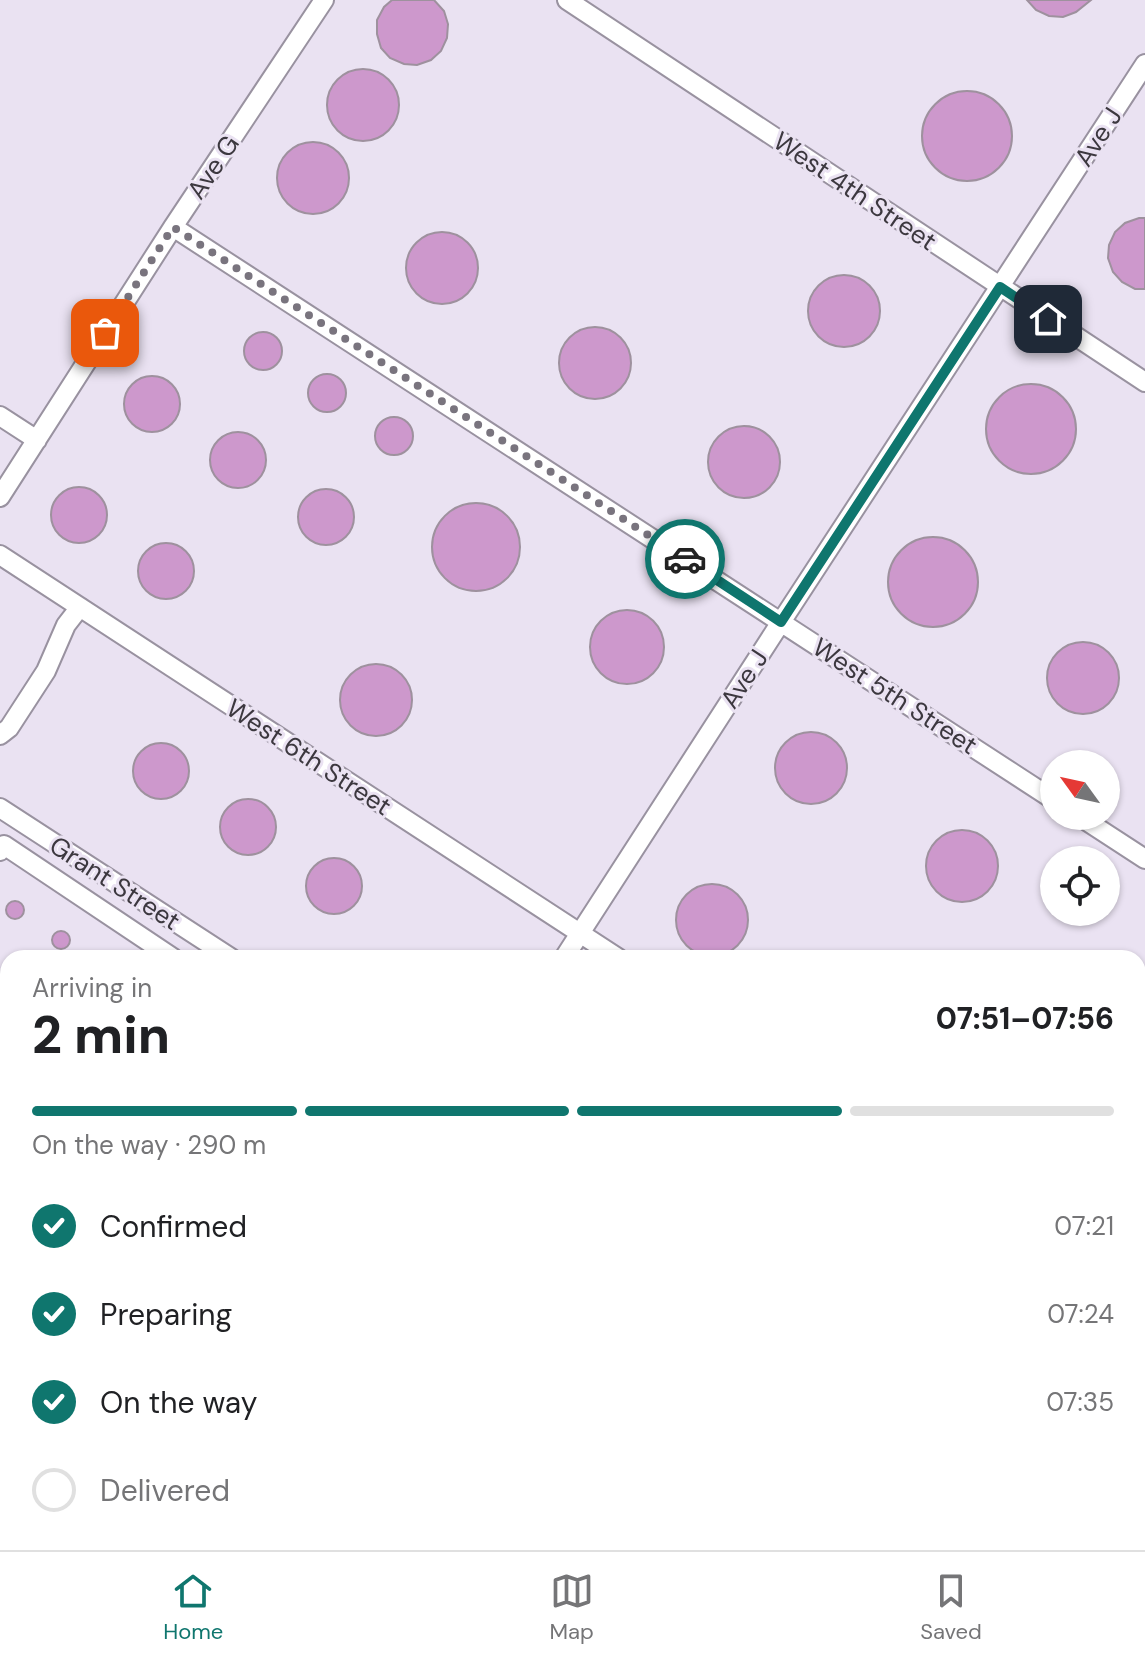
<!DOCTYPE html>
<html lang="en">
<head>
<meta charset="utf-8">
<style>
  :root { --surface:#fff; --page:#f2f2f2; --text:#202124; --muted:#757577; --line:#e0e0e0; --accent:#0f766e }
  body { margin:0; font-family:"DM Sans",sans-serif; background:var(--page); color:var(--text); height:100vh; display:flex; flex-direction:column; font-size:30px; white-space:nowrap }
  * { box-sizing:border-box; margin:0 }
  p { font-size:26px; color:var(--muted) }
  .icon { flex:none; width:44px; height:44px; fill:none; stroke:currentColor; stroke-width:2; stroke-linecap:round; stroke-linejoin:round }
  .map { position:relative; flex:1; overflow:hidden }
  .details { position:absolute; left:0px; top:950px; width:1146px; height:600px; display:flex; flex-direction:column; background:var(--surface); border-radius:24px 24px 0 0; box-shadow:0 2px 6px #0004 }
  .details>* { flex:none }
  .needle { width:52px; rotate:303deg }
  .fabs { position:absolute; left:1040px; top:750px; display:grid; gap:16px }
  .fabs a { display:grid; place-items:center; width:80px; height:80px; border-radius:50%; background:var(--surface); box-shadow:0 2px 6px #0004; font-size:40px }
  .pin { position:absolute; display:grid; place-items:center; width:68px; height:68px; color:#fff; margin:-34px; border-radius:16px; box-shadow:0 4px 12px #0006 }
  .courier { position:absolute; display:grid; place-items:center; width:80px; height:80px; margin:-40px; border:6px solid #0f766e; border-radius:50%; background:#fff; color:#222; box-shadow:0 2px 10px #0007 }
  .overview em { font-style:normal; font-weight:800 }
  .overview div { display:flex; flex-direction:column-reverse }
  .overview { display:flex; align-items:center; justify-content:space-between; height:136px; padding:0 32px }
  h1 { font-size:52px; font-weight:800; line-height:60px }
  .bar { display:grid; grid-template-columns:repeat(4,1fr); gap:12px 8px; align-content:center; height:96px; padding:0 32px }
  .bar i { height:10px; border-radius:6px; background:var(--line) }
  .bar .current { background:var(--accent) }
  .bar p { grid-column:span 4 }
  ol { padding:0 32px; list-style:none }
  li { display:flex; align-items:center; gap:24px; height:88px }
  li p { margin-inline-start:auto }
  li .icon { padding:8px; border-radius:50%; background:var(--accent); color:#fff; stroke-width:4 }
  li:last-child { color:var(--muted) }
  li i { width:44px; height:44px; border:4px solid var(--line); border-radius:50% }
  .tab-bar { display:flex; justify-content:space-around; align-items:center; height:112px; border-top:2px solid var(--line); background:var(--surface); font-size:22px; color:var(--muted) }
  .tab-bar a { display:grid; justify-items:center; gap:4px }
  .tab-bar .current { color:var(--accent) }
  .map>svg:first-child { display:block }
</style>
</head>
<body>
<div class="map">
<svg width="1145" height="1550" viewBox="0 0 1145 1550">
  <rect width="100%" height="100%" fill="#eae2f2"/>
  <path fill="#cd98cc" stroke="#9e919e" stroke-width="2" d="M392,0H434L444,11L448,24L447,38L441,51L431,60L417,65L404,64L390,58L381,48L377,34V20L384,7Z
    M1027,0H1091L1076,12L1063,17L1049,16L1036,10Z
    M327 105a36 36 0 1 1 72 0a36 36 0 1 1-72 0Z
    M922 136a45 45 0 1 1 90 0a45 45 0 1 1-90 0Z
    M277 178a36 36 0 1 1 72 0a36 36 0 1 1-72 0Z
    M1139,218H1145V289H1135L1122,282L1113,272L1108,258L1109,245L1115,232L1125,223Z
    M406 268a36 36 0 1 1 72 0a36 36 0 1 1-72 0Z
    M808 311a36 36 0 1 1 72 0a36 36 0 1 1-72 0Z
    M559 363a36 36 0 1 1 72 0a36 36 0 1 1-72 0Z
    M244 351a19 19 0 1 1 38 0a19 19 0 1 1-38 0Z
    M308 393a19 19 0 1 1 38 0a19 19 0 1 1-38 0Z
    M124 404a28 28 0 1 1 56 0a28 28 0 1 1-56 0Z
    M986 429a45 45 0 1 1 90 0a45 45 0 1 1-90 0Z
    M375 436a19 19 0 1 1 38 0a19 19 0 1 1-38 0Z
    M708 462a36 36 0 1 1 72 0a36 36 0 1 1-72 0Z
    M210 460a28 28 0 1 1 56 0a28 28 0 1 1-56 0Z
    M51 515a28 28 0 1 1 56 0a28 28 0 1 1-56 0Z
    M298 517a28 28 0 1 1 56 0a28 28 0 1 1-56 0Z
    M432 547a44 44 0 1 1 88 0a44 44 0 1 1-88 0Z
    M888 582a45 45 0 1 1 90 0a45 45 0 1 1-90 0Z
    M138 571a28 28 0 1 1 56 0a28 28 0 1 1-56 0Z
    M590 647a37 37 0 1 1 74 0a37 37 0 1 1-74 0Z
    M1047 678a36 36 0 1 1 72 0a36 36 0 1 1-72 0Z
    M340 700a36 36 0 1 1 72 0a36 36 0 1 1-72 0Z
    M775 768a36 36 0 1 1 72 0a36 36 0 1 1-72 0Z
    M133 771a28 28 0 1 1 56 0a28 28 0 1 1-56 0Z
    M220 827a28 28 0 1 1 56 0a28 28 0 1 1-56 0Z
    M926 866a36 36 0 1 1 72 0a36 36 0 1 1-72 0Z
    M306 886a28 28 0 1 1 56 0a28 28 0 1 1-56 0Z
    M676 920a36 36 0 1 1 72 0a36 36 0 1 1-72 0Z
    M6 910a9 9 0 1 1 18 0a9 9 0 1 1-18 0Z
    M52 940a9 9 0 1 1 18 0a9 9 0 1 1-18 0Z"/>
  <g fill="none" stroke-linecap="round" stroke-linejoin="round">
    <defs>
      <path id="minor" d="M567,0L1145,382
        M173,227L1054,800
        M0,416L37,440
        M0,497L173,227L324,0
        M0,555L618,958
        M0,735L9,728L46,671L66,625L80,607
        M0,808L231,958
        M1079,816L1145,859
        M0,851L4,845L173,958
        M564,958L781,622L1145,64
        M0,1020L8,1025
        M1138,1120L1145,1109
        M0,1256L8,1261
        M1138,1297L1145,1301
        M1063,1542L1075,1550
        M1129,1542L1141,1550
        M233,1550L238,1542
        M434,1550L439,1542"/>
    </defs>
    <use href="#minor" stroke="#9992a0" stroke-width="22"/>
    <use href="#minor" stroke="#fff" stroke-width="18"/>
    <path stroke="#4e4951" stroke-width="4" stroke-dasharray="16 8" stroke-linecap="butt" d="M1138,1509L1145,1512"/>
  </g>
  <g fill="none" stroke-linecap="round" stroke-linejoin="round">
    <path stroke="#79747e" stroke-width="8" stroke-dasharray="0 14.4" d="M105,333L173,227L685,559"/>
    <path stroke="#0f766e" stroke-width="10" d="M685,559L781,622L1000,287L1048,319"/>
  </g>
  <g text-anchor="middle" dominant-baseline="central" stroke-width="6" stroke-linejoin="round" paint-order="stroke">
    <g font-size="26" fill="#3c383f" stroke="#eae2f2">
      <text transform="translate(1098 137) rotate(-57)">Ave J</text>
      <text transform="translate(213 167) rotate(-56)">Ave G</text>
      <text transform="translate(855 191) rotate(34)">West 4th Street</text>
      <text transform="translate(744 679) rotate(-57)">Ave J</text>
      <text transform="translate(895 696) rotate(33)">West 5th Street</text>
      <text transform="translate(309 757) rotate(33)">West 6th Street</text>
      <text transform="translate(115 883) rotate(33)">Grant Street</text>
    </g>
  </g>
</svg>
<div class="fabs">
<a><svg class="needle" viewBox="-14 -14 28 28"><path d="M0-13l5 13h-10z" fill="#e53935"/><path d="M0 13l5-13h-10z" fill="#757577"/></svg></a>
<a><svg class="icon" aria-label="locate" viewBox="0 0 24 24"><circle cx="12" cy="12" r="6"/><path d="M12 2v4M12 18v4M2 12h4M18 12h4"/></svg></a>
</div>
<div class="pin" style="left:105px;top:333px;background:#ea580c"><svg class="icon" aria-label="bag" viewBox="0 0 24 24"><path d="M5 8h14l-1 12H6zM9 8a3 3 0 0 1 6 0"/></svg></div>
<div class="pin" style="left:1048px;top:319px;background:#1f2937"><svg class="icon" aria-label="home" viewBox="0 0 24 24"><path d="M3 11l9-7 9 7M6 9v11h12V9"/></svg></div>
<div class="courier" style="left:685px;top:559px"><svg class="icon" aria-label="car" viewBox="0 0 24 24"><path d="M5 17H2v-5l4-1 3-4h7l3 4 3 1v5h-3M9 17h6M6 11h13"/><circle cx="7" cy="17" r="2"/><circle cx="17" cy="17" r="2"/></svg></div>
<section class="details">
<div class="overview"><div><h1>2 min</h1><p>Arriving in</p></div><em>07:51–07:56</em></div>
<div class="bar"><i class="current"></i><i class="current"></i><i class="current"></i><i></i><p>On the way · 290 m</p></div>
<ol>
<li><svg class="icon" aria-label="check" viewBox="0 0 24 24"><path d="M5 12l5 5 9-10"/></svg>Confirmed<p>07:21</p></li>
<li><svg class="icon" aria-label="check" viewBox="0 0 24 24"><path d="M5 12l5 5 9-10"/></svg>Preparing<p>07:24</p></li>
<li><svg class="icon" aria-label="check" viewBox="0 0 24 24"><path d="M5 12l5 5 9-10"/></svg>On the way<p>07:35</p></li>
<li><i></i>Delivered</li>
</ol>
</section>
</div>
<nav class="tab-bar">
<a class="current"><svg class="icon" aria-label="home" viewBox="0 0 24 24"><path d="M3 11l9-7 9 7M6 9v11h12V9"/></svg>Home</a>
<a><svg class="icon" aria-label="map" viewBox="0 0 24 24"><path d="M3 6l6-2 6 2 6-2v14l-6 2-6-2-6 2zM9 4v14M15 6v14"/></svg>Map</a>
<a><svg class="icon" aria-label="saved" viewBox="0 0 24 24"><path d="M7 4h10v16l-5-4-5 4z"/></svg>Saved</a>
</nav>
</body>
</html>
